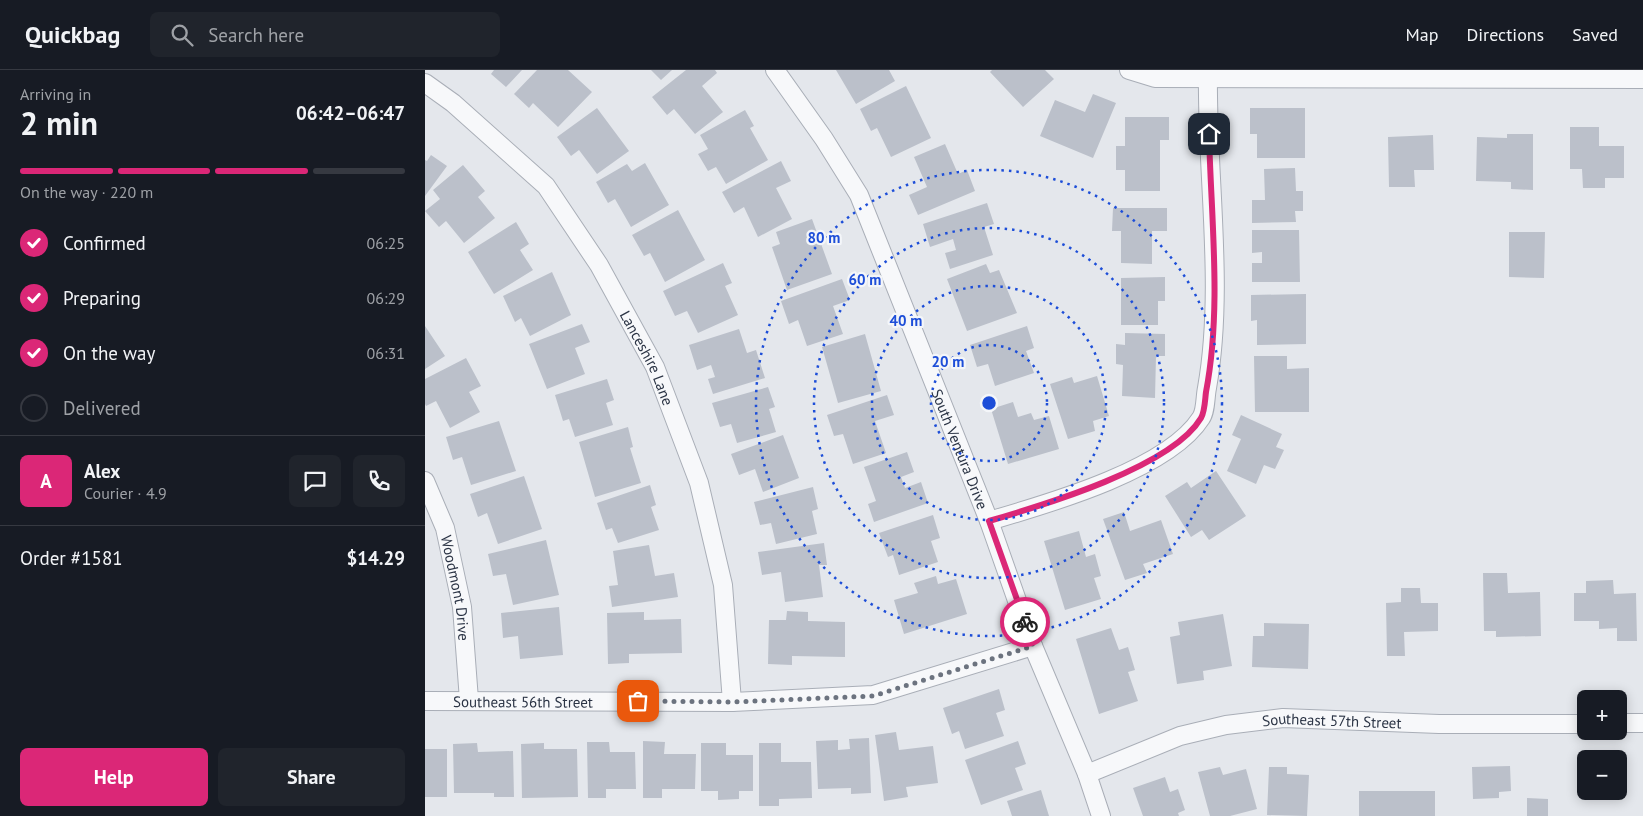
<!DOCTYPE html>
<html lang="en">
<head>
<meta charset="utf-8">
<style>
  :root { --surface:#171b24; --page:#20242c; --text:#f1f3f6; --muted:#9ea1a6; --line:#363941; --accent:#db2777 }
  body { margin:0; font-family:"PT Sans",sans-serif; background:var(--page); color:var(--text); height:100vh; display:flex; flex-direction:column; font-size:19px; white-space:nowrap }
  * { box-sizing:border-box; margin:0 }
  p { font-size:16px; color:var(--muted) }
  .icon { flex:none; width:28px; height:28px; fill:none; stroke:currentColor; stroke-width:2; stroke-linecap:round; stroke-linejoin:round }
  .map { position:relative; flex:1; overflow:hidden }
  .side { display:flex; flex-direction:column; background:var(--surface); width:425px }
  .side>* { flex:none }
  .buttons { position:absolute; left:1152px; top:620px; display:grid; gap:10px }
  .buttons a { display:grid; place-items:center; width:50px; height:50px; border-radius:8px; background:var(--surface); box-shadow:0 2px 12px #0003; font-size:25px }
  .pin { position:absolute; display:grid; place-items:center; width:42px; height:42px; color:#fff; margin:-21px; border-radius:10px; box-shadow:0 2px 8px #0006 }
  .courier { position:absolute; display:grid; place-items:center; width:50px; height:50px; margin:-25px; border:4px solid #db2777; border-radius:50%; background:#fff; color:#222; box-shadow:0 1px 6px #0007 }
  .overview em { font-style:normal; font-weight:600 }
  .overview div { display:flex; flex-direction:column-reverse }
  .overview { display:flex; align-items:center; justify-content:space-between; height:85px; padding:0 20px }
  h1 { font-size:32px; font-weight:600; line-height:38px }
  .bar { display:grid; grid-template-columns:repeat(4,1fr); gap:8px 5px; align-content:center; height:60px; padding:0 20px }
  .bar i { height:6px; border-radius:4px; background:var(--line) }
  .bar .selected { background:var(--accent) }
  .bar p { grid-column:span 4 }
  .line { display:flex; align-items:center; gap:12px; padding:0 20px; border-top:1px solid var(--line) }
  .line div { flex:1 }
  .round { display:grid; place-items:center; flex:none; width:52px; height:52px; border-radius:8px; background:var(--page) }
  ol { padding:0 20px; list-style:none }
  li { display:flex; align-items:center; gap:15px; height:55px }
  li p { margin-inline-start:auto }
  li .icon { padding:5px; border-radius:50%; background:var(--accent); color:#fff; stroke-width:4 }
  li:last-child { color:var(--muted) }
  li i { width:28px; height:28px; border:2px solid var(--line); border-radius:50% }
  .primary-button { display:flex; gap:10px; margin-top:auto; padding:10px 20px }
  .primary-button a { flex:1; height:58px; border-radius:8px; background:var(--accent); color:#fff; font-size:20px; font-weight:600; line-height:58px; text-align:center }
  .primary-button a+a { background:var(--page); color:var(--text) }
  header { display:flex; align-items:center; gap:30px; box-sizing:border-box; height:70px; padding:0 25px; background:var(--surface); border-bottom:1px solid var(--line) }
  header strong { font-size:24px }
  nav { display:flex; gap:28px; margin-inline-start:auto; font-size:18px }
  .search { width:350px; height:45px; background:var(--page); display:flex; align-items:center; gap:12px; box-sizing:border-box; padding:0 18px; border-radius:8px; color:var(--muted); font-size:19px }
  main { display:flex; flex:1; min-height:0 }
  .map>svg:first-child { display:block }
</style>
</head>
<body>
<header>
<strong>Quickbag</strong>
<div class="search"><svg class="icon" aria-label="search" viewBox="0 0 24 24"><circle cx="10" cy="10" r="6"/><path d="M15 15l6 6"/></svg>Search here</div>
<nav><a>Map</a><a>Directions</a><a>Saved</a></nav>
</header>
<main>
<section class="side">
<div class="overview"><div><h1>2 min</h1><p>Arriving in</p></div><em>06:42–06:47</em></div>
<div class="bar"><i class="selected"></i><i class="selected"></i><i class="selected"></i><i></i><p>On the way · 220 m</p></div>
<ol>
<li><svg class="icon" aria-label="check" viewBox="0 0 24 24"><path d="M5 12l5 5 9-10"/></svg>Confirmed<p>06:25</p></li>
<li><svg class="icon" aria-label="check" viewBox="0 0 24 24"><path d="M5 12l5 5 9-10"/></svg>Preparing<p>06:29</p></li>
<li><svg class="icon" aria-label="check" viewBox="0 0 24 24"><path d="M5 12l5 5 9-10"/></svg>On the way<p>06:31</p></li>
<li><i></i>Delivered</li>
</ol>
<div class="line" style="height:90px"><b class="round" style="background:var(--accent);color:#fff">A</b><div><b>Alex</b><p>Courier · 4.9</p></div><a class="round"><svg class="icon" aria-label="chat" viewBox="0 0 24 24"><path d="M4 5h16v11H9l-5 4z"/></svg></a><a class="round"><svg class="icon" aria-label="phone" viewBox="0 0 24 24"><path d="M5 4h4l2 5-3 2q2 4 5 5l2-3 5 2v4C11 20 4 13 5 4z"/></svg></a></div>
<div class="line" style="height:65px"><div>Order #1581</div><b>$14.29</b></div>
<div class="primary-button"><a>Help</a><a>Share</a></div>
</section>
<div class="map">
<svg width="1218" height="746" viewBox="0 0 1218 746">
  <rect width="100%" height="100%" fill="#e4e7ec"/>
  <path fill="#bbc0ca" d="M69,0H97L81,17L66,4Z
    M112,0H143L167,22L133,57L108,33L104,38L89,24Z
    M226,0H247L236,10Z
    M261,0H290L292,3L277,16L298,42L270,64L249,39L242,45L227,27Z
    M411,0H464L470,11L431,34Z
    M567,0H620L629,9L598,37L565,2Z
    M481,16L506,68L466,87L452,58L446,61L435,39Z
    M668,24L691,33L668,88L615,66L630,30L660,42Z
    M172,38L204,81L172,104L154,80L146,86L132,67Z
    M825,38H880V88H832V64H825Z
    M320,40L329,56L325,58L343,90L301,114L291,97L283,101L273,84L283,79L275,65Z
    M700,47H744V70H735V121H700V100H691V76H700Z
    M1145,57H1174V76H1199V108H1180V118H1158L1157,99H1145Z
    M1082,64H1108V120L1086,119V112L1051,111L1052,67L1082,68Z
    M1008,65L1009,100H989L990,117H964L963,67Z
    M520,74L533,104L542,100L550,121L493,145L484,125L502,117L489,87Z
    M6,85L22,96L0,126V90L2,91Z
    M356,91L366,111L351,118L367,149L333,167L319,137L309,143L297,122Z
    M220,93L244,135L206,157L190,129L183,133L171,112L202,94L207,101Z
    M38,95L60,121L53,127L70,148L39,173L21,151L14,157L0,141L15,129L8,120Z
    M870,98L871,121H878V141H870L871,152L827,153V130H840L839,99Z
    M562,133L569,154L559,157L568,185L525,199L520,183L531,180L528,169L505,177L498,154Z
    M688,138H742V161H727V194L696,193V161H687Z
    M253,140L280,190L240,212L225,183L219,186L207,165Z
    M387,149L407,204L362,220L347,177L355,174L351,162Z
    M91,152L104,174L95,180L108,200L69,224L43,182Z
    M827,160H874L875,212H827V193H837V182L827,183Z
    M1084,162H1120L1119,208L1084,207Z
    M298,193L307,213L300,216L313,245L273,263L262,241L250,246L238,221Z
    M561,194L565,203L574,200L592,243L542,261L522,209Z
    M127,202L146,245L105,266L96,248L90,252L78,226Z
    M740,207V231H733V255H696V208Z
    M417,209L425,230L408,236L418,264L382,276L373,250L364,254L356,231Z
    M881,224V274L832,275V250L826,251V225Z
    M157,254L165,272L150,278L160,304L122,319L104,274Z
    M0,256L20,286L0,299Z
    M602,256L609,278L601,281L609,303L570,316L563,294L552,297L545,275Z
    M314,259L322,283L331,280L340,308L288,324L283,309L290,307L286,295L272,300L264,275Z
    M700,263L740,264V286H731L730,328L697,326L698,295L691,294V274L700,275Z
    M440,264L456,321L413,333L397,277Z
    M829,286H862V299L884,298V342H830Z
    M41,288L56,316L44,322L55,342L25,358L11,331L1,336L0,334V309Z
    M672,306L684,346L668,351L670,361L643,369L625,314L647,307L649,313Z
    M182,309L189,330L181,333L188,355L150,367L144,349L138,351L130,325Z
    M343,317L350,337L344,339L351,362L312,373L306,354L295,357L287,333Z
    M462,325L469,345L450,351L461,383L428,394L418,364L409,366L402,345Z
    M588,332L593,347L606,343L609,350L624,346L634,379L583,394L566,339Z
    M816,345L857,364L851,377L859,380L850,399L839,395L831,414L802,401L816,369L807,365Z
    M74,351L91,401L46,415L37,387L28,390L21,367Z
    M203,357L208,377L205,378L216,413L170,427L154,372Z
    M358,365L374,408L338,422L330,399L314,405L306,384Z
    M482,382L489,402L476,407L480,418L496,412L503,433L449,452L443,434L451,431L439,397Z
    M791,401L821,446L784,470L777,460L766,467L740,426L762,412L766,418Z
    M99,406L117,459L73,474L62,443L53,447L45,424Z
    M225,415L231,435L226,437L234,460L193,473L187,458L181,460L172,433Z
    M388,417L393,439L387,441L392,464L351,474L346,453L335,455L329,432Z
    M699,442L705,461L736,450L748,484L718,494L722,503L700,510L678,449Z
    M508,445L515,468L506,471L513,492L474,505L468,485L463,487L454,463Z
    M654,461L661,487L670,484L676,506L669,508L676,529L640,540L619,471Z
    M121,470L134,525L88,535L81,504L68,506L63,484Z
    M399,473L402,495H394L398,527L360,532L356,502L337,505L333,482Z
    M224,475L230,506L249,503L253,527L187,537L184,516L193,515L188,481Z
    M1058,503H1082L1083,523L1115,522L1116,566L1071,567V561H1059Z
    M511,506L513,514L531,509L542,544L479,564L469,530L493,523L489,513Z
    M1188,510L1189,524L1211,523L1212,571H1192V558L1174,559V551H1149V523H1161V511Z
    M976,518H995L996,533H1013V561L979,562L980,586H962L961,533L976,532Z
    M134,537L138,585L95,589L93,566L78,568L76,543Z
    M362,541L383,542V551L420,552V587L367,586V595L343,594L344,550H361Z
    M219,542V550L256,549L257,583L204,584V593L183,594L182,543Z
    M798,544L807,596L778,601L779,610L752,614L745,567L755,565L753,552Z
    M839,553L884,554L883,599L827,597L828,566H839Z
    M686,558L694,580L703,577L710,600L703,602L713,631L674,644L651,569Z
    M574,619L580,640L571,643L579,666L540,679L534,661L527,664L518,638Z
    M471,662L474,680L508,676L513,713L481,717L483,727L459,731L450,665Z
    M444,668L446,723L426,724V718L393,719L391,671L413,670V680L425,679L424,669Z
    M218,671L240,672L239,684H271L270,719H237V728H218Z
    M593,671L601,694L590,698L598,720L556,735L540,690Z
    M162,672H184L185,682H210L211,719H181V728H163Z
    M52,673L53,682L88,681L89,727H69V723H29L28,674Z
    M119,673V679H152L153,727L97,728L96,674Z
    M276,673H301V685H328V721H314V729L293,730V721H276Z
    M334,673H356V692H386L387,728L354,729V736H334Z
    M0,679H22V727H0Z
    M1085,696L1086,721L1074,722V728L1048,729L1047,697Z
    M795,697L798,705L821,699L832,739L805,746H785L773,702Z
    M844,697H862V704L884,705L882,746L842,745Z
    M740,707L745,722L753,719L760,740L753,743L754,746H718L708,718Z
    M616,720L624,746H587L582,731Z
    M934,721H1010V746H934Z
    M1102,728L1123,729V746H1102Z"/>
  <g fill="none" stroke-linecap="round" stroke-linejoin="round">
    <defs>
      <g id="street">
        <path id="s1" d="M350,0L399,69L434,125L564,451L608,576L662,704L676,746"/>
        <path d="M704,0L730,8L1218,9"/>
        <path id="s2" d="M0,13L28,33L121,116L174,195L230,297L274,413L298,515L307,632"/>
        <path id="s3" d="M0,411L20,458L37,537L44,630"/>
        <path d="M564,451C622,434 743,400 776,348C781,341 780,327 782,318C800,215 781,104 783,0"/>
        <path id="s4" d="M0,631L307,632L448,625L608,576"/>
        <path d="M1194,653H1218"/>
        <path id="s5" d="M662,704L755,666L801,655L858,648L1014,654H1161"/>
      </g>
    </defs>
    <use href="#street" stroke="#a9aeb7" stroke-width="20"/>
    <use href="#street" stroke="#f7f8fa" stroke-width="18"/>
  </g>
  <g fill="none" stroke-linecap="round" stroke-linejoin="round">
    <path stroke="#6c737f" stroke-width="5" stroke-dasharray="0 9" d="M213,631L308,632L448,626L608,576L600,552"/>
    <path stroke="#db2777" stroke-width="6" d="M600,552L564,451C619,435 747,397 776,348C780,341 780,329 781,322C797,238 786,149 784,64"/>
  </g>
  <g fill="none" stroke="#1d4ed8" stroke-width="2.5" stroke-dasharray="2.5 5">
    <circle cx="564" cy="333" r="58"/>
    <circle cx="564" cy="333" r="117"/>
    <circle cx="564" cy="333" r="175"/>
    <circle cx="564" cy="333" r="233"/>
  </g>
  <g text-anchor="middle" dominant-baseline="central" stroke-width="4.5" stroke-linejoin="round" paint-order="stroke">
    <g font-size="15" fill="#2b3445" stroke="#f4f6f9">
      <text stroke="none"><textPath href="#s2" startOffset="359">Lanceshire Lane</textPath></text>
      <text stroke="none"><textPath href="#s1" startOffset="424">South Ventura Drive</textPath></text>
      <text stroke="none"><textPath href="#s3" startOffset="112">Woodmont Drive</textPath></text>
      <text stroke="none"><textPath href="#s4" startOffset="98">Southeast 56th Street</textPath></text>
      <text stroke="none"><textPath href="#s5" startOffset="254">Southeast 57th Street</textPath></text>
    </g>
  </g>
  <circle cx="564" cy="333" r="8" fill="#1d4ed8" stroke="#f4f6f9" stroke-width="2.5"/>
  <g font-size="15" text-anchor="middle" font-weight="bold" fill="#1d4ed8" stroke="#f4f6f9" stroke-width="4.5" stroke-linejoin="round" paint-order="stroke">
    <text x="399" y="173">80 m</text>
    <text x="440" y="215">60 m</text>
    <text x="481" y="256">40 m</text>
    <text x="523" y="297">20 m</text>
  </g>
</svg>
<div class="buttons">
<a>+</a>
<a>−</a>
</div>
<div class="pin" style="left:213px;top:631px;background:#ea580c"><svg class="icon" aria-label="bag" viewBox="0 0 24 24"><path d="M5 8h14l-1 12H6zM9 8a3 3 0 0 1 6 0"/></svg></div>
<div class="pin" style="left:784px;top:64px;background:#1f2937"><svg class="icon" aria-label="home" viewBox="0 0 24 24"><path d="M3 11l9-7 9 7M6 9v11h12V9"/></svg></div>
<div class="courier" style="left:600px;top:552px"><svg class="icon" aria-label="bike" viewBox="0 0 24 24"><circle cx="6" cy="16" r="4"/><circle cx="18" cy="16" r="4"/><path d="M6 16l4-8h5l3 8M10 8l3 8H6M13 5h3"/></svg></div>
</div>
</main>
</body>
</html>
